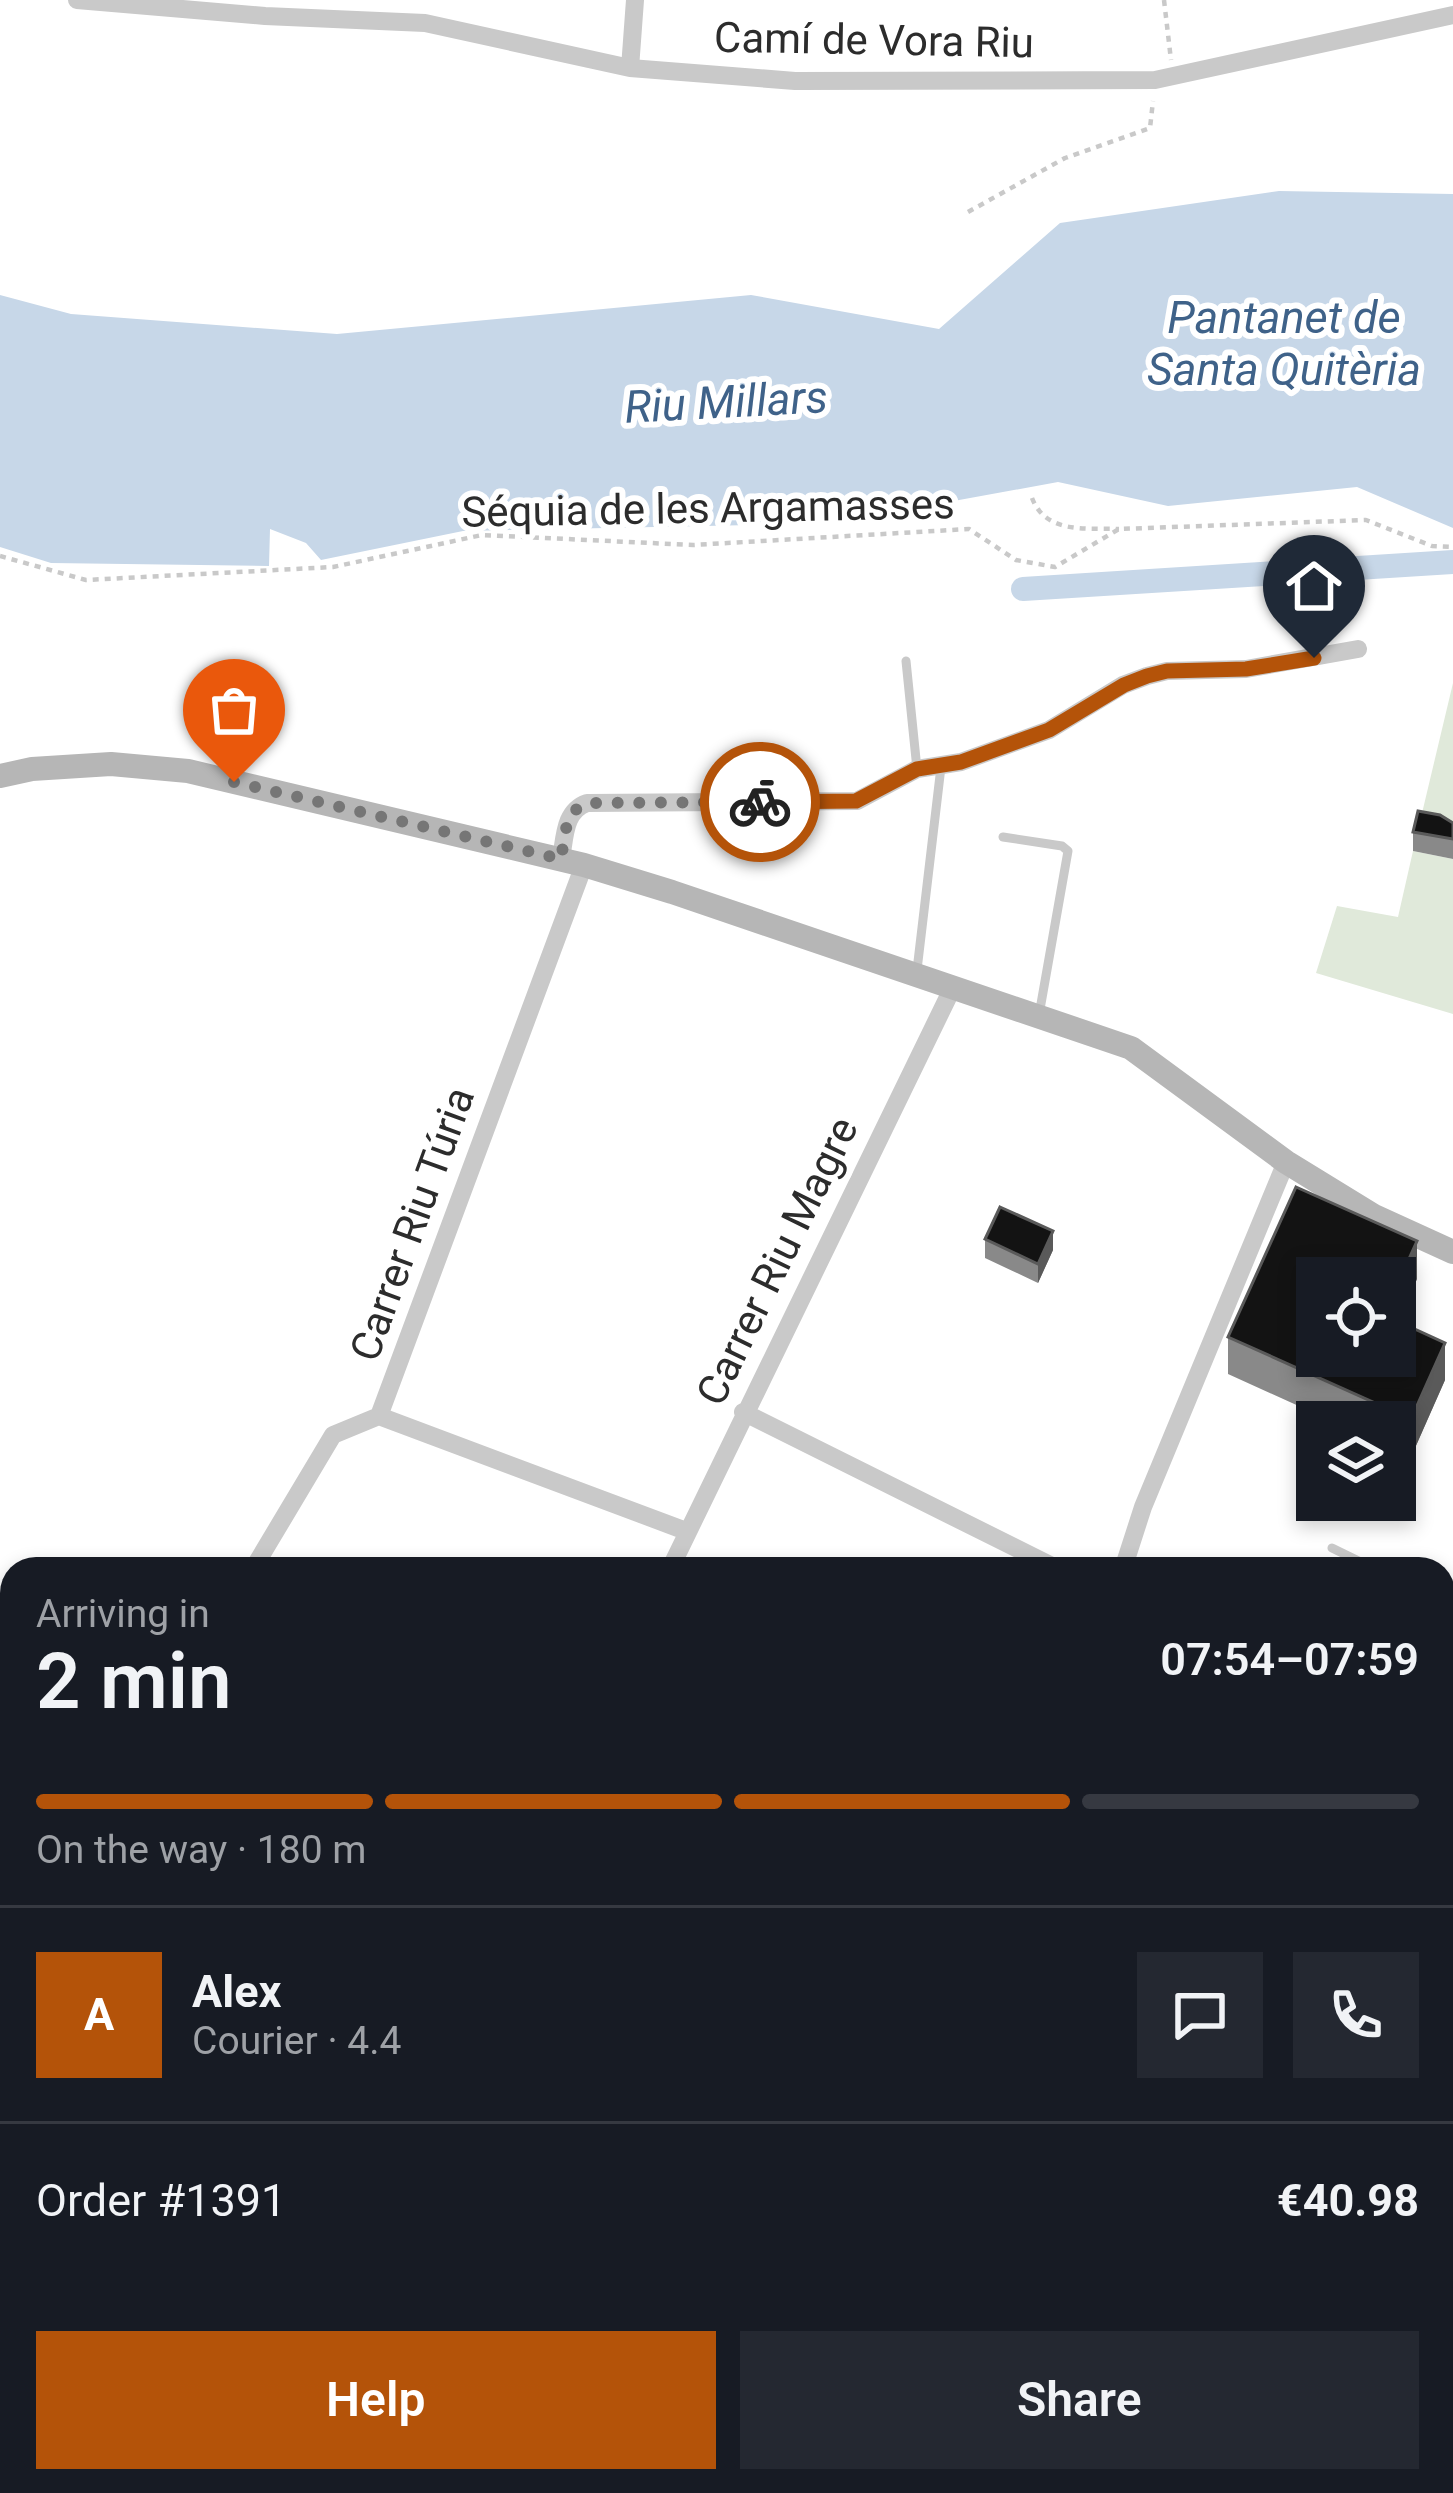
<!DOCTYPE html>
<html lang="en">
<head>
<meta charset="utf-8">
<style>
  :root { --surface:#171b24; --page:#242831; --text:#f1f3f6; --muted:#9ea1a6; --line:#363941; --accent:#b45309 }
  body { margin:0; font-family:Roboto,sans-serif; background:var(--page); color:var(--text); height:100vh; display:flex; flex-direction:column; font-size:45px; white-space:nowrap }
  * { box-sizing:border-box; margin:0 }
  p { font-size:39px; color:var(--muted) }
  .icon { flex:none; width:66px; height:66px; fill:none; stroke:currentColor; stroke-width:2; stroke-linecap:round; stroke-linejoin:round }
  .map { position:relative; flex:1; overflow:hidden }
  .details { position:absolute; left:0px; top:1557px; width:1455px; height:936px; display:flex; flex-direction:column; background:var(--surface); border-radius:36px 36px 0 0; box-shadow:0 6px 18px #0003 }
  .details>* { flex:none }
  .buttons { position:absolute; left:1296px; top:1257px; display:grid; gap:24px }
  .buttons a { display:grid; place-items:center; width:120px; height:120px; border-radius:0px; background:var(--surface); box-shadow:0 6px 18px #0003; font-size:60px }
  .pin { position:absolute; display:grid; place-items:center; width:102px; height:102px; color:#fff; margin:-123px -51px; border-radius:50% 50% 50% 0; rotate:-45deg; box-shadow:0 0 12px #0007 }
  .pin .icon { rotate:45deg }
  .courier { position:absolute; display:grid; place-items:center; width:120px; height:120px; margin:-60px; border:9px solid #b45309; border-radius:50%; background:#fff; color:#222; box-shadow:0 3px 15px #0007 }
  .summary em { font-style:normal; font-weight:600 }
  .summary div { display:flex; flex-direction:column-reverse }
  .summary { display:flex; align-items:center; justify-content:space-between; height:204px; padding:0 36px }
  h1 { font-size:78px; font-weight:600; line-height:90px }
  .bar { display:grid; grid-template-columns:repeat(4,1fr); gap:18px 12px; align-content:center; height:144px; padding:0 36px }
  .bar i { height:15px; border-radius:9px; background:var(--line) }
  .bar .selected { background:var(--accent) }
  .bar p { grid-column:span 4 }
  .line { display:flex; align-items:center; gap:30px; padding:0 36px; border-top:3px solid var(--line) }
  .line div { flex:1 }
  .round { display:grid; place-items:center; flex:none; width:126px; height:126px; border-radius:0px; background:var(--page) }
  .primary-button { display:flex; gap:24px; margin-top:auto; padding:24px 36px }
  .primary-button a { flex:1; height:138px; border-radius:0px; background:var(--accent); color:#fff; font-size:48px; font-weight:600; line-height:138px; text-align:center }
  .primary-button a+a { background:var(--page); color:var(--text) }
  .map>svg:first-child { display:block }
</style>
</head>
<body>
<div class="map">
<svg width="1453" height="2493" viewBox="0 0 1453 2493">
  <rect width="100%" height="100%" fill="#fff"/>
  <path fill="#e0e9da" d="M1453,683V842L1418,830Z
    M1413,851L1453,859V1014L1316,973L1337,906L1398,917Z"/>
  <path fill="#c7d7e8" d="M1279,191L1453,194V528L1357,487L1168,506L1058,482L844,521L828,500L810,506L800,524L463,531L321,560L306,543L270,529L269,566L51,563L0,547V295L71,314L337,334L751,295L939,329L1060,223Z"/>
  <g fill="none" stroke-linecap="round" stroke-linejoin="round">
    <path stroke="#c7d7e8" stroke-width="24" d="M1023,589L1453,562"/>
    <path stroke="#c9c9c9" stroke-width="4.5" stroke-dasharray="6 6" stroke-linecap="butt" d="M1164,0L1171,60
      M968,212L1065,158L1150,128L1153,101
      M1032,498C1046,534 1085,528 1119,529
      M0,556L86,580L333,567L482,535L693,545L969,529L1016,560L1055,567L1119,529L1366,520L1432,546L1453,547"/>
    <path stroke="#c9c9c9" stroke-width="9" d="M906,661L917,769
      M1003,837L1062,846L1068,851L1039,1015
      M917,970L941,767
      M1332,1548L1375,1569
      M1443,1602L1453,1607"/>
    <path stroke="#c9c9c9" stroke-width="18" d="M77,0L265,16L425,23L630,68L795,81L1155,80L1453,15
      M630,68L635,0
      M561,859C565,837 564,811 587,803L857,801L917,769L961,762L1049,730L1123,685L1147,676L1167,671L1246,669L1358,649
      M743,1412L1058,1569
      M379,1416L686,1531
      M253,1569L333,1435L379,1416L584,865
      M670,1569L953,987
      M1123,1569L1143,1507L1286,1162
      M0,1678L12,1702
      M1443,1824L1453,1821
      M0,1866L12,1871
      M1443,1871L1453,1852
      M0,2288L12,2293
      M1443,2426L1453,2432
      M335,2481L340,2493
      M391,2493L401,2481
      M1119,2493L1125,2481"/>
    <path stroke="#b6b6b6" stroke-width="24" d="M0,776L32,769L111,764L188,771L584,865L672,892L1131,1048L1286,1162L1374,1216L1453,1252"/>
  </g>
  <path fill="#898989" d="M1453,823V859L1413,851V832Z
    M985,1239L1053,1250L1038,1283L985,1258Z
    M1417,1279L1398,1321L1445,1380L1411,1457L1395,1450V1422H1334L1228,1374V1337Z"/>
  <path fill="#5a5a5a" d="M1053,1231V1250L1038,1283V1264Z
    M1417,1241V1279L1395,1327V1290Z
    M1445,1343V1380L1411,1457V1419Z"/>
  <path fill="#131313" stroke="#5a5a5a" stroke-width="3" d="M1418,811L1440,815L1453,823V839L1413,832Z
    M1296,1187L1417,1241L1395,1290V1278H1317V1356H1395V1320L1445,1343L1411,1419L1228,1337Z
    M1000,1207L1053,1231L1038,1264L985,1239Z"/>
  <g fill="none" stroke-linecap="round" stroke-linejoin="round">
    <path stroke="#767676" stroke-width="12" stroke-dasharray="0 21.6" d="M234,782L561,859C565,837 564,811 587,803L760,802"/>
    <path stroke="#b45309" stroke-width="15" d="M760,802L856,801L917,769L961,762L1049,730L1124,685L1147,676L1167,671L1246,669L1314,658"/>
  </g>
  <g text-anchor="middle" dominant-baseline="central" stroke-width="12" stroke-linejoin="round" paint-order="stroke">
    <g font-size="42" fill="#2c2c2c" stroke="#fff">
      <text transform="translate(874 40) rotate(1)">Camí de Vora Riu</text>
      <text transform="translate(708 508) rotate(-1)">Séquia de les Argamasses</text>
      <text transform="translate(412 1224) rotate(-70)">Carrer Riu Túria</text>
      <text transform="translate(777 1261) rotate(-64)">Carrer Riu Magre</text>
    </g>
    <g font-size="45" font-style="italic" fill="#3f6289" stroke="#fff">
      <text x="1284" y="317">Pantanet de<tspan x="1284" dy="52">Santa Quitèria</tspan></text>
      <text transform="translate(726 402) rotate(-3)">Riu Millars</text>
    </g>
  </g>
</svg>
<div class="buttons">
<a><svg class="icon" aria-label="locate" viewBox="0 0 24 24"><circle cx="12" cy="12" r="6"/><path d="M12 2v4M12 18v4M2 12h4M18 12h4"/></svg></a>
<a><svg class="icon" aria-label="layers" viewBox="0 0 24 24"><path d="M12 4l9 5-9 5-9-5zM3 14l9 5 9-5"/></svg></a>
</div>
<div class="pin" style="left:234px;top:782px;background:#ea580c"><svg class="icon" aria-label="bag" viewBox="0 0 24 24"><path d="M5 8h14l-1 12H6zM9 8a3 3 0 0 1 6 0"/></svg></div>
<div class="pin" style="left:1314px;top:658px;background:#1f2937"><svg class="icon" aria-label="home" viewBox="0 0 24 24"><path d="M3 11l9-7 9 7M6 9v11h12V9"/></svg></div>
<div class="courier" style="left:760px;top:802px"><svg class="icon" aria-label="bike" viewBox="0 0 24 24"><circle cx="6" cy="16" r="4"/><circle cx="18" cy="16" r="4"/><path d="M6 16l4-8h5l3 8M10 8l3 8H6M13 5h3"/></svg></div>
<section class="details">
<div class="summary"><div><h1>2 min</h1><p>Arriving in</p></div><em>07:54–07:59</em></div>
<div class="bar"><i class="selected"></i><i class="selected"></i><i class="selected"></i><i></i><p>On the way · 180 m</p></div>
<div class="line" style="height:216px"><b class="round" style="background:var(--accent);color:#fff">A</b><div><b>Alex</b><p>Courier · 4.4</p></div><a class="round"><svg class="icon" aria-label="chat" viewBox="0 0 24 24"><path d="M4 5h16v11H9l-5 4z"/></svg></a><a class="round"><svg class="icon" aria-label="phone" viewBox="0 0 24 24"><path d="M5 4h4l2 5-3 2q2 4 5 5l2-3 5 2v4C11 20 4 13 5 4z"/></svg></a></div>
<div class="line" style="height:156px"><div>Order #1391</div><b>€40.98</b></div>
<div class="primary-button"><a>Help</a><a>Share</a></div>
</section>
</div>
</body>
</html>
